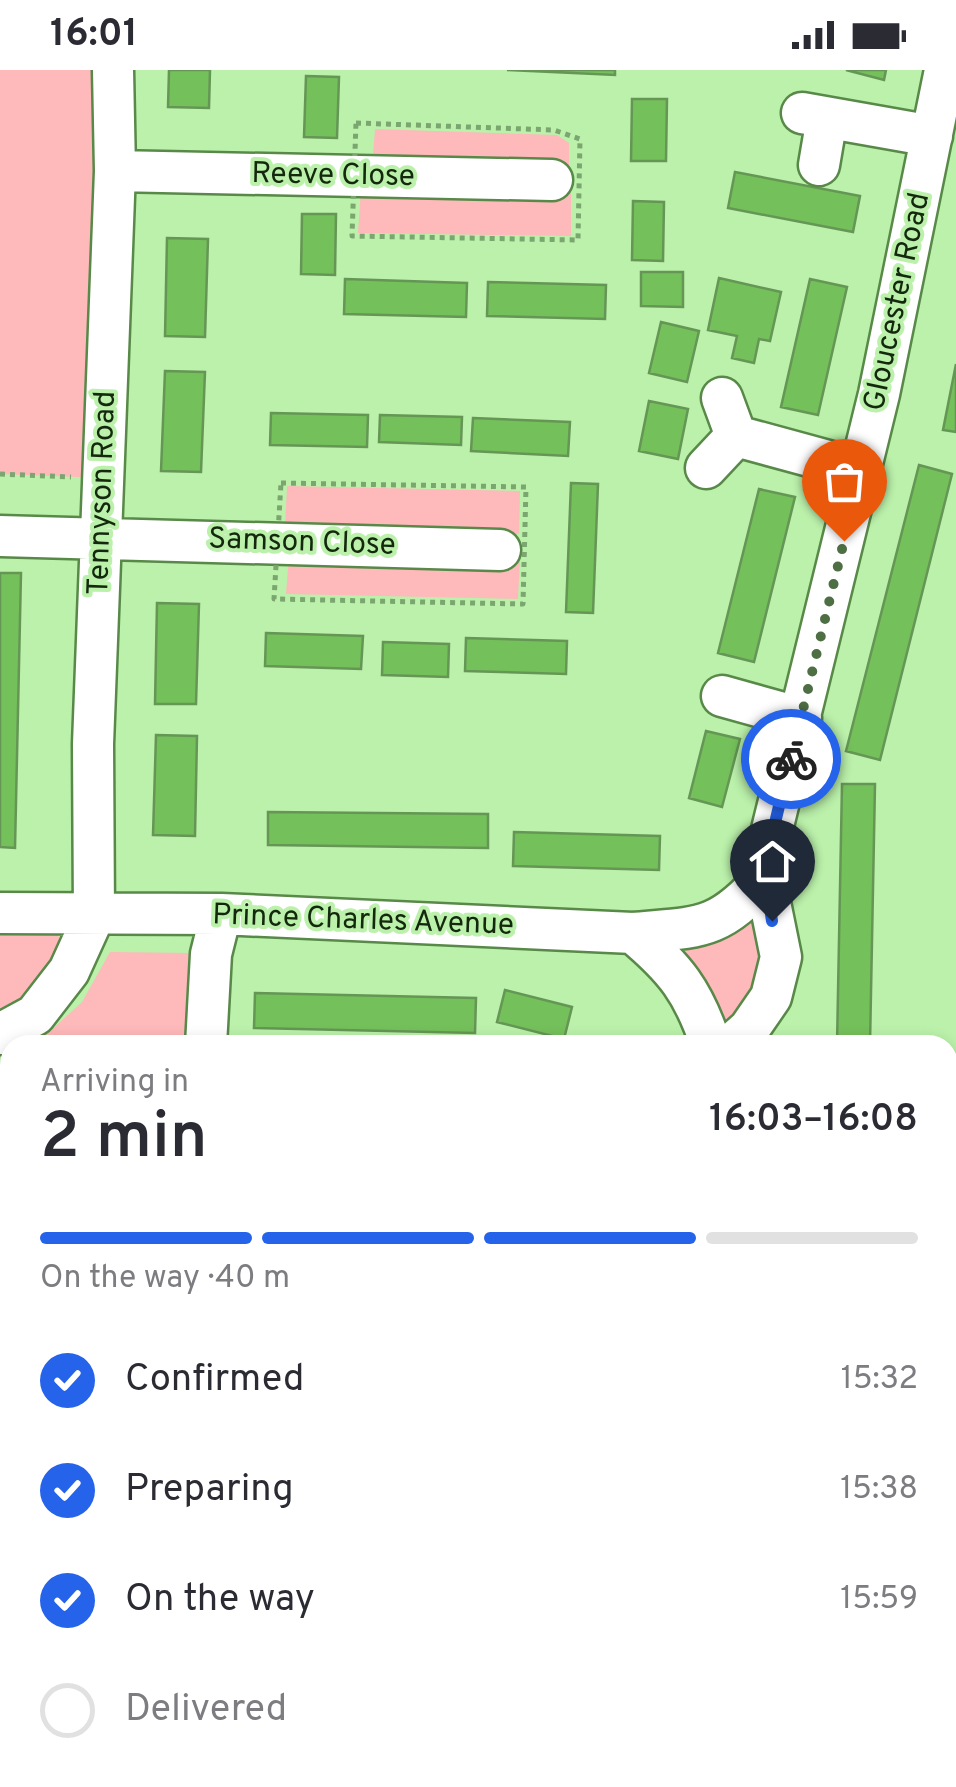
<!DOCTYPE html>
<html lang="en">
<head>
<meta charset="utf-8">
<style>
  :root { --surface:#fff; --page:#f2f2f3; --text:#2b2b33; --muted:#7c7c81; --line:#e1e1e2; --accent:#2563eb }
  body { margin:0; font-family:Overpass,sans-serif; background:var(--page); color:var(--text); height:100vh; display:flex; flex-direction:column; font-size:38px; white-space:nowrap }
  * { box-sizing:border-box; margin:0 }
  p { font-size:32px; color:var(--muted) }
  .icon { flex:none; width:55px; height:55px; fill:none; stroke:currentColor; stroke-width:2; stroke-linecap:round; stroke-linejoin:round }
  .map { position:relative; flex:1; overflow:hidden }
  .sheet { position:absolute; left:0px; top:965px; width:958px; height:752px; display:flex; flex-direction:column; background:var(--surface); border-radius:30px 30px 0 0; box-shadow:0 5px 15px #0003 }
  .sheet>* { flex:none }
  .pin { position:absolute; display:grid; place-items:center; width:85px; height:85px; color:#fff; margin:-102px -42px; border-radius:50% 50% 50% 0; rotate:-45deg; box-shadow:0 0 10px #0007 }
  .pin .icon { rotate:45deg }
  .courier { position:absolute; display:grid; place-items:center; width:100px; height:100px; margin:-50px; border:8px solid #2563eb; border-radius:50%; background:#fff; color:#222; box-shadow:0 2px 12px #0007 }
  .headline em { font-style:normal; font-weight:600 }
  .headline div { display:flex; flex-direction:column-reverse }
  .headline { display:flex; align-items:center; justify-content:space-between; height:170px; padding:0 40px }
  h1 { font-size:65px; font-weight:600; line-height:75px }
  .bar { display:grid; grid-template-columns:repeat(4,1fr); gap:15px 10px; align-content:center; height:120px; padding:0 40px }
  .bar i { height:12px; border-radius:8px; background:var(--line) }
  .bar .on { background:var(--accent) }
  .bar p { grid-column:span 4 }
  ol { padding:0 40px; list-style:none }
  li { display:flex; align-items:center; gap:30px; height:110px }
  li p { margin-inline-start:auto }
  li .icon { padding:10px; border-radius:50%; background:var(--accent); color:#fff; stroke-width:4 }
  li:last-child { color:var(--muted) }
  li i { width:55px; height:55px; border:5px solid var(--line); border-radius:50% }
  .status { display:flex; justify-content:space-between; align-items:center; height:70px; padding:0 50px; background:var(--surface); direction:ltr }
  .status svg { height:28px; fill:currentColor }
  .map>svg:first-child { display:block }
</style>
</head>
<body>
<div class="status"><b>16:01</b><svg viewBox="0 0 49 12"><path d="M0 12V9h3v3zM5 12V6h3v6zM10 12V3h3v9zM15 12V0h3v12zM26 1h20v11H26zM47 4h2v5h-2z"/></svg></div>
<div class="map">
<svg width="956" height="1717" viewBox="0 0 956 1717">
  <rect width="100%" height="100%" fill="#bbf1ab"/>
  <path fill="#feb9ba" d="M0,0H113L104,408L0,404Z
    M375,59L557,65L569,73V101L372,97Z
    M361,120L571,123V166L358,163Z
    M287,416L520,421L519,464L285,458Z
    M289,485L520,489L518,529L286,524Z
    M748,845L760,847C768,905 767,913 728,956L716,948L684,891C683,866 729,854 748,845Z
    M0,859L55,860L66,880L51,907L0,952Z
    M110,882L195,883L189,975H35L82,932Z"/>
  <path fill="#74c05b" stroke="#659655" stroke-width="2.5" d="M169,0H210L209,38L168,37Z
    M507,0H615V5Z
    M846,0H886L884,10Z
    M306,6L339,7L337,68L304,67Z
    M632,29H667L666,91H631Z
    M735,102L860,126L853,162L728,138Z
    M633,131L664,132L663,191L632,190Z
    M302,144H336L335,205L301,204Z
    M167,168L208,169L205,267L165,266Z
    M641,202H683V237L641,236Z
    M719,208L781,222L770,271L759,269L754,293L732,288L737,266L708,260Z
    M345,209L467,213L466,247L344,244Z
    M810,209L847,217L818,345L781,337Z
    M488,212L606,215L605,249L487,246Z
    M661,252L699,261L687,312L649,303Z
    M956,294V362L943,360Z
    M165,301L205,302L201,402L161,401Z
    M649,331L688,339L678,389L639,381Z
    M271,343L368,345L367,377L270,375Z
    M380,345L462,347L461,375L379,372Z
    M473,348L570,352L568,386L471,381Z
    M919,395L952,404L880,690L846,681Z
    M571,413L598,414L593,543L566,542Z
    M759,419L795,427L754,592L718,583Z
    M0,503H21L15,778L0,777Z
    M157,533L199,534L196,634H155Z
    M266,563L363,566L361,599L265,596Z
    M466,568L567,571L566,604L465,601Z
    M383,572L449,574L448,607L382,605Z
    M706,661L740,669L722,737L689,728Z
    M156,665L197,666L195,766L153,765Z
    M842,714H875L870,975H837Z
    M268,742L488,744V778L268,775Z
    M514,762L660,766L659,800L513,796Z
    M505,920L572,937L564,969L497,952Z
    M255,923L476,928L475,963L254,958Z
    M0,1011H10V1040H0Z
    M0,1084H10V1156L0,1155Z
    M948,1250H956V1275H948Z
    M10,1271V1299L0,1300V1272Z
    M0,1457H10V1493H0Z
    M956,1561V1593L948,1594V1562Z
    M10,1589V1623L0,1624V1590Z
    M97,1708H136L137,1717H98Z
    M217,1708H253L254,1717H217Z
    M459,1708H561L562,1717H434V1710Z
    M634,1708H668L669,1715L635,1717Z"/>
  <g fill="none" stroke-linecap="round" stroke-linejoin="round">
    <defs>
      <path id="minor" d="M802,43L932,66
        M819,95L827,48
        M115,101L552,110
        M736,366L861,400
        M706,398L736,366L722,328
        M0,466L500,480
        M722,626L801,648
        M0,843L221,844L633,863C700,857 718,861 765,808
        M633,863C675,898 694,922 711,975
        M0,964L35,945L69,901L94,846L93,674L115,101L113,0
        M206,975L211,884L221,844
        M731,975L749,959L771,927L781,887L765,808L768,776L879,324L945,0
        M948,1195H956
        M0,1222L10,1221
        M948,1668L956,1664
        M948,1702L953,1717
        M186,1708V1717
        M815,1717L841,1708"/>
    </defs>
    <use href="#minor" stroke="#588948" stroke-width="45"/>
    <path stroke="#7ca670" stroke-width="5" stroke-dasharray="5 5" stroke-linecap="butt" d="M356,53L554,60L580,69L578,170L352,166Z
      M0,404L71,407
      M281,413L526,417L523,534L274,529Z
      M0,1067H10
      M0,1540H10"/>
    <use href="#minor" stroke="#fff" stroke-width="40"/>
  </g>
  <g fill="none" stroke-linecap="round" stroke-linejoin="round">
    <path stroke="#4e6e44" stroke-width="10" stroke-dasharray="0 18" d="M791,689L844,471"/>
    <path stroke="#2563eb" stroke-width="12" d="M772,851C761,786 776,751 791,689"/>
  </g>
  <g text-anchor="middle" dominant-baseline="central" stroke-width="8" stroke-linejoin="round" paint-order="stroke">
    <g font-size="30" fill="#13280d" stroke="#bbf1ab">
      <text transform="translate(333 106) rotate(1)">Reeve Close</text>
      <text transform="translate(898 232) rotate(-78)">Gloucester Road</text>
      <text transform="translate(103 423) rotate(-88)">Tennyson Road</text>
      <text transform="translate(302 473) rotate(2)">Samson Close</text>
      <text transform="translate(363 851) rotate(2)">Prince Charles Avenue</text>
    </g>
  </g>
</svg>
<div class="pin" style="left:844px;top:471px;background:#ea580c"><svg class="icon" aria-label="bag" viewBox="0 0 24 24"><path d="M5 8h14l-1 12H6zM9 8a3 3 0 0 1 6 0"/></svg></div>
<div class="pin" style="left:772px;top:851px;background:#1f2937"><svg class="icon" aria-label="home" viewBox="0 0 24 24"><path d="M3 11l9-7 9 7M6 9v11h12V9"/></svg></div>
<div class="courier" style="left:791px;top:689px"><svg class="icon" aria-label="bike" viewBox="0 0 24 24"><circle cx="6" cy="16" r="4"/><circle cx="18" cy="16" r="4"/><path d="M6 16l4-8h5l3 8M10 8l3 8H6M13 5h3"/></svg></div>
<section class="sheet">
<div class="headline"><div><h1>2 min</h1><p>Arriving in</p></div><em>16:03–16:08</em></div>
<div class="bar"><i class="on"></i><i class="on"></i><i class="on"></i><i></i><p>On the way · 40 m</p></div>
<ol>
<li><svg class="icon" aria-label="check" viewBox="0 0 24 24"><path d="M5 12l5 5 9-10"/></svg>Confirmed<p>15:32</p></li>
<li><svg class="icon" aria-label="check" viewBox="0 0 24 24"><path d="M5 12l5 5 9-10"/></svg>Preparing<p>15:38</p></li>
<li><svg class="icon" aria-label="check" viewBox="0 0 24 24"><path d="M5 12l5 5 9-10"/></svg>On the way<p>15:59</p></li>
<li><i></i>Delivered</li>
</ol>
</section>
</div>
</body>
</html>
